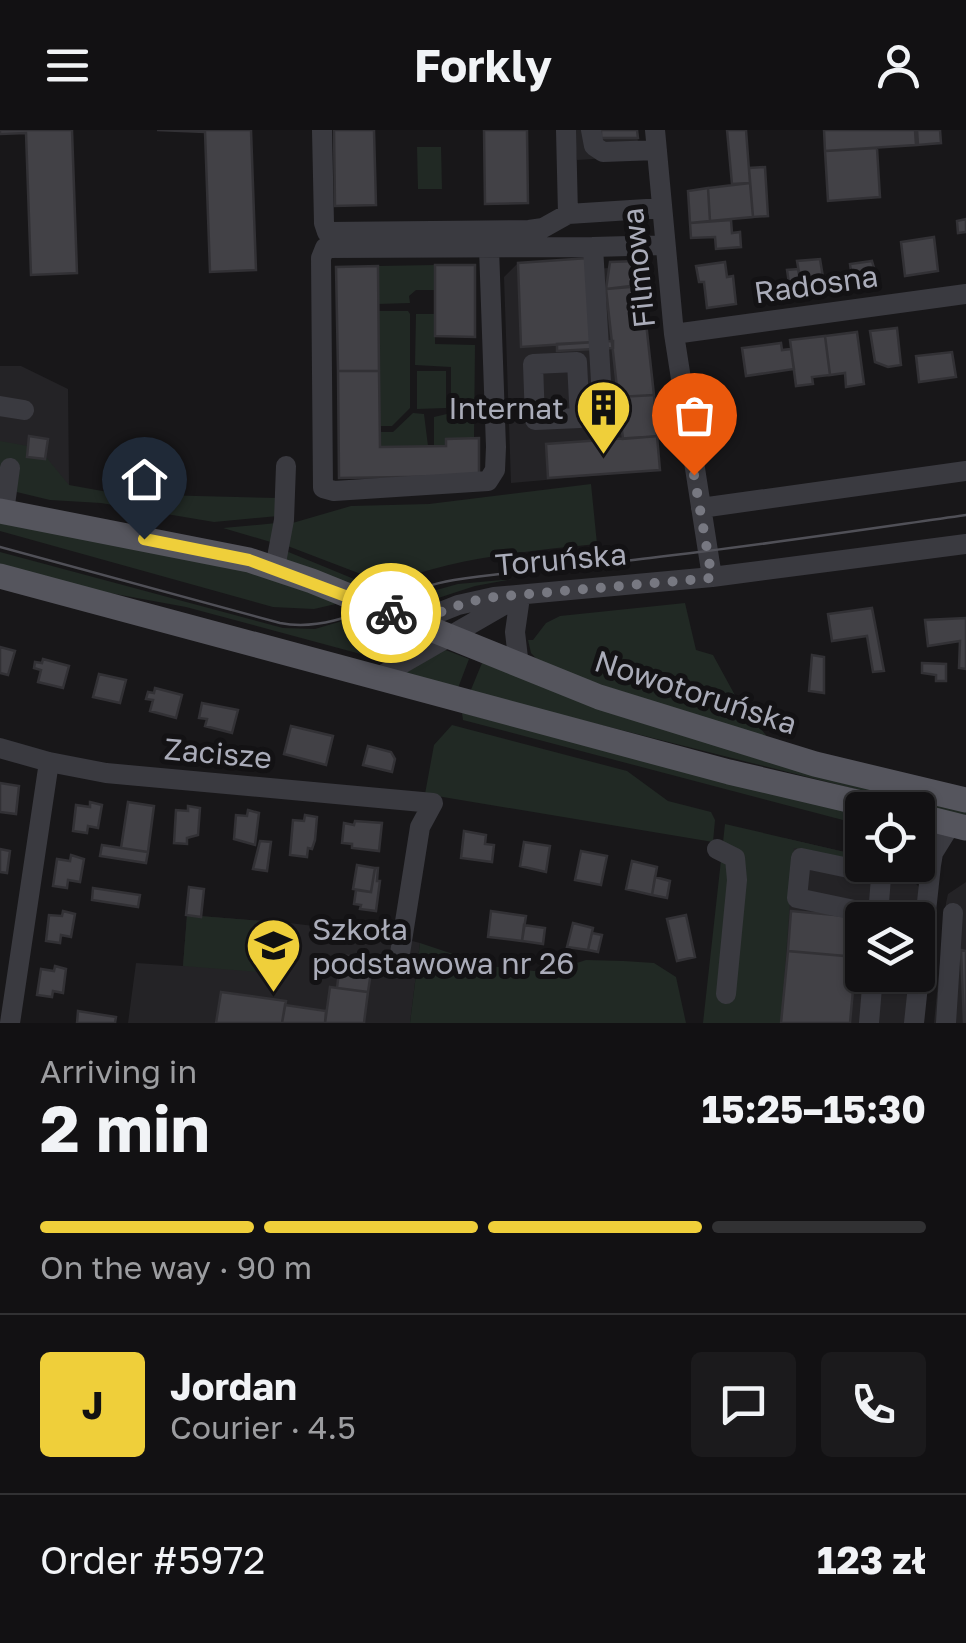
<!DOCTYPE html>
<html lang="en">
<head>
<meta charset="utf-8">
<style>
  :root { --surface:#121113; --page:#1b1a1c; --text:#f1f3f6; --muted:#9c9da0; --line:#313133; --accent:#efcf3a }
  body { margin:0; font-family:"Golos Text",sans-serif; background:var(--page); color:var(--text); height:100vh; display:flex; flex-direction:column; font-size:38px; white-space:nowrap }
  * { box-sizing:border-box; margin:0 }
  p { font-size:32px; color:var(--muted) }
  .icon { flex:none; width:55px; height:55px; fill:none; stroke:currentColor; stroke-width:2; stroke-linecap:round; stroke-linejoin:round }
  .map { position:relative; height:893px; overflow:hidden }
  .panel { display:flex; flex-direction:column; background:var(--surface); flex:1 }
  .panel>* { flex:none }
  .controls { position:absolute; left:845px; top:662px; display:grid; gap:20px }
  .controls a { display:grid; place-items:center; width:90px; height:90px; border-radius:10px; background:var(--surface); box-shadow:0 2px 8px #0004,0 0 0 2px var(--line); font-size:50px }
  .pin { position:absolute; display:grid; place-items:center; width:85px; height:85px; color:#fff; margin:-102px -42px; border-radius:50% 50% 50% 0; rotate:-45deg; box-shadow:0 0 10px #0007 }
  .pin .icon { rotate:45deg }
  .courier { position:absolute; display:grid; place-items:center; width:100px; height:100px; margin:-50px; border:8px solid #efcf3a; border-radius:50%; background:#fff; color:#222; box-shadow:0 2px 12px #0007 }
  .summary em { font-style:normal; font-weight:700 }
  .summary div { display:flex; flex-direction:column-reverse }
  .summary { display:flex; align-items:center; justify-content:space-between; height:170px; padding:0 40px }
  h1 { font-size:65px; font-weight:700; line-height:75px }
  .bar { display:grid; grid-template-columns:repeat(4,1fr); gap:15px 10px; align-content:center; height:120px; padding:0 40px }
  .bar i { height:12px; border-radius:8px; background:var(--line) }
  .bar .on { background:var(--accent) }
  .bar p { grid-column:span 4 }
  .line { display:flex; align-items:center; gap:25px; padding:0 40px; border-top:2px solid var(--line) }
  .line div { flex:1 }
  .round { display:grid; place-items:center; flex:none; width:105px; height:105px; border-radius:10px; background:var(--page) }
  header { display:flex; justify-content:space-between; align-items:center; height:130px; padding:0 40px; background:var(--surface); font-size:45px; font-weight:700 }
  .map>svg:first-child { display:block }
</style>
</head>
<body>
<header><svg class="icon" aria-label="menu" viewBox="0 0 24 24"><path d="M4 6h16M4 12h16M4 18h16"/></svg>Forkly<svg class="icon" aria-label="person" viewBox="0 0 24 24"><circle cx="12" cy="8" r="4"/><path d="M4 21q1-7 8-7t8 7"/></svg></header>
<div class="map">
<svg width="966" height="893" viewBox="0 0 966 893">
  <rect width="100%" height="100%" fill="#181719"/>
  <path fill="#242326" d="M574,0H637L639,26L577,30Z
    M637,131L660,340L511,353L504,147L518,133L590,139L609,138L610,132Z
    M0,236H21L68,259L69,355L0,343Z
    M784,708L862,726V735H898L919,757L916,790H862V845H910L906,893H768Z
    M966,752V893H934L946,773L948,764Z
    M187,785L289,793L389,805L420,813L410,893H128L136,833L183,836Z"/>
  <path fill="#212924" d="M417,17H441L442,59H418Z
    M435,135V160H416L409,166L410,173L378,174V136Z
    M378,181H408L410,184V278L392,296H380Z
    M416,184H435V214L475,215L474,309H446V316H434V287L451,283V237L415,235Z
    M417,241H446V278L417,279Z
    M413,283L424,284L428,316L380,317V302H393Z
    M0,311L28,316L27,327H46L69,355L119,364L278,368V386L214,392L101,373L50,370L0,358Z
    M591,354L597,414C526,421 454,428 387,454L285,415L289,394L351,376L429,374Z
    M0,393L251,441L340,473L314,479L273,477L0,401Z
    M277,393L274,413L223,398Z
    M286,421L376,458L369,461L286,431Z
    M0,422L283,498L315,499L366,484L403,501L408,505V520L393,528L368,526L186,477L104,462L0,435Z
    M513,449L475,456L429,471L411,467L458,454Z
    M685,473L696,520L713,525L737,569L769,609L543,536L531,523L528,510H533L546,493L560,486Z
    M443,519L469,529L458,558L404,544Z
    M482,533L596,576L966,680V687L470,562Z
    M462,583L860,685L862,695L463,590Z
    M452,595L627,641L668,671L711,682L715,690L713,712L425,664L434,615Z
    M725,694L862,726V733L794,718L781,893H703Z
    M187,785L289,793L286,844L183,836Z
    M420,813L489,836L534,841L558,839L586,830L624,831L654,833L676,847L686,893H410Z"/>
  <path fill="#424146" stroke="#323135" stroke-width="2.5" d="M0,0H72L77,143L31,145L26,3L0,4Z
    M157,0H251L256,140L210,142L205,2Z
    M334,0H374L376,75L335,76Z
    M484,0H527L528,73L485,74Z
    M601,0H637L638,8H601Z
    M727,0H746L750,53L732,54Z
    M824,0H915L916,15L825,21Z
    M917,0H940L941,13L918,15Z
    M877,18L880,67L828,71L825,21Z
    M765,37L768,86L753,87L749,38Z
    M750,53L753,87L710,91L708,58Z
    M708,58L710,91L690,93L688,61Z
    M966,89V102L958,103L957,91Z
    M731,90L732,103L740,102L741,117L716,119L715,107L691,108L690,93Z
    M934,107L938,141L905,146L901,112Z
    M588,128L594,212L521,217L518,133Z
    M820,129L823,147L832,146L834,161L825,163L824,157L819,158L820,163L803,166L797,131Z
    M637,131L639,155L606,159L610,132Z
    M872,131L879,155L853,156L850,134Z
    M725,132L727,147L733,146L736,174L707,178L704,152H699L696,136Z
    M435,135H475V207L435,206Z
    M378,136L379,241H338L336,137Z
    M798,139L803,166L791,167L787,140Z
    M642,156L654,265L618,267L606,159Z
    M897,198L901,235L888,237L875,232L870,201Z
    M857,202L864,254L846,257L845,243L830,245L825,206Z
    M825,206L830,245L812,247L813,254L796,256L790,210Z
    M613,211V218L557,221V214Z
    M781,213L782,220L791,219L794,239L746,246L742,218Z
    M952,222L956,247L919,252L916,226Z
    M338,241H379L380,317L446,316V309L479,308V346L339,348Z
    M654,265L657,306L623,309L618,267Z
    M29,306L48,309L45,329L27,327Z
    M657,306L660,340L548,348L546,314Z
    M872,478L884,541L873,542L867,506L832,511L828,484Z
    M966,488V539L959,538L960,511L928,516L925,490Z
    M0,517L15,521L8,545L0,543Z
    M812,525L824,527V563L809,561Z
    M43,529L69,536L63,558L38,552L41,540L34,538L35,532L42,533Z
    M922,533L946,534V551H936V545L922,543Z
    M99,544L126,550L120,573L93,567Z
    M155,558L182,565L176,588L150,581L153,570L146,569L148,562L154,563Z
    M202,573L238,580L232,603L205,596L207,589L199,588Z
    M291,596L333,606L326,635L284,624Z
    M368,616L391,622L395,629L392,642L363,635Z
    M0,653L19,656L16,684L0,682Z
    M90,672L102,675L98,698L88,696L87,703L73,701L76,675L90,677Z
    M128,672L154,676L148,722L121,718Z
    M188,676L200,678L198,705L187,708V714L174,713L176,680L188,681Z
    M248,680L259,683L255,715L234,709L236,685L247,686Z
    M305,685L317,687L315,710L312,719L308,718L307,727L290,725L293,690L304,691Z
    M355,691L382,693L379,721L352,718V714L342,713L344,693L354,695Z
    M464,701L486,705L485,714L494,715L492,732L461,728Z
    M260,711L271,712L267,741L253,739Z
    M524,712L550,716L546,742L520,736Z
    M102,715L148,722L146,733L100,726Z
    M0,719L10,721L7,743L0,742Z
    M581,721L607,726L601,755L575,750Z
    M71,725L84,729L80,752L68,750L67,758L53,756L57,729L70,731Z
    M632,731L657,737L652,765L626,759Z
    M357,735L375,738L371,762L353,759Z
    M375,738H378L377,751H380L376,781L360,779L361,775L354,774L356,760L371,762Z
    M655,747L670,751L667,768L652,765Z
    M189,757L204,759L201,787L186,785Z
    M93,758L140,765L138,777L92,770Z
    M63,781L75,784L71,807L61,805L60,813L46,811L49,785L62,786Z
    M491,781L526,786L522,811L488,807Z
    M791,781L846,786L845,794L859,797L856,827L788,821Z
    M686,785L695,827L677,831L667,789Z
    M573,793L593,798L588,820L567,817Z
    M524,795L545,798L543,814L522,811Z
    M592,803L602,805L598,822L588,820Z
    M961,820L966,821V893H964Z
    M788,821L856,827L850,893H781Z
    M341,825L373,829L368,862L337,858Z
    M55,836L66,839L63,863L53,861L52,867L37,865L41,839L54,841Z
    M330,857L368,862L364,893H325Z
    M221,862L286,871L282,893H216Z
    M285,875L326,881L325,893H282Z
    M78,881L116,887L115,893H77Z"/>
  <g fill="none" stroke-linecap="round" stroke-linejoin="round">
    <path stroke="#3a3a40" stroke-width="20" d="M322,0L324,93L327,102L529,100L543,98L568,84L662,78
      M566,0L568,84
      M591,0L594,16L603,22L657,20
      M655,0L674,204L712,447
      M489,118L496,317L495,340L488,351L334,361L323,358L321,128L325,118L593,117
      M674,204L966,164
      M579,272L577,232L533,234L535,290L580,288L579,272L602,268L593,117L665,115
      M0,276L24,280
      M701,378L966,341
      M4,382L10,338
      M275,438L284,390L286,336
      M413,493L458,475L494,467L712,447L966,414
      M519,537L515,502L520,467
      M379,547L509,472
      M0,618L49,632L106,643L433,673L420,697L398,836
      M717,719L735,728L737,750L726,864
      M882,735L878,785L797,768L801,728L882,745
      M10,893L49,632
      M869,893L873,845
      M914,893L931,735L933,723L951,694
      M946,893L953,783"/>
    <path stroke="#55555d" stroke-width="25" d="M0,381L249,430L312,451L599,567L815,634L966,670
      M0,446L729,642L891,680
      M918,686L966,698"/>
    <path stroke="#505057" stroke-width="2.5" d="M0,417L280,493C341,505 395,459 454,450C519,440 585,436 650,428C756,416 861,400 966,385"/>
  </g>
  <g fill="none" stroke-linecap="round" stroke-linejoin="round">
    <path stroke="#777881" stroke-width="10" stroke-dasharray="0 18" d="M391,483L413,492L468,472L494,467L712,448L694,345"/>
    <path stroke="#efcf3a" stroke-width="12" d="M144,409L249,430L391,483"/>
  </g>
  <defs>
    <symbol id="building-pin" viewBox="-11 -11 22 30"><path d="M0 17L-7.5 6A9.5 9.5 0 1 1 7.5 6Z" fill="#efcf3a" stroke="#131214"/><path d="M-4-6H4V6H1V3H-1V6H-4ZM-2.5-4.3h1.7v1.8h-1.7ZM.8-4.3h1.7v1.8H.8ZM-2.5-1h1.7V.8h-1.7ZM.8-1h1.7V.8H.8Z" fill="#111"/></symbol>
    <symbol id="school-pin" viewBox="-11 -11 22 30"><path d="M0 17L-7.5 6A9.5 9.5 0 1 1 7.5 6Z" fill="#efcf3a" stroke="#131214"/><path d="M0-5L7-2L0 1L-7-2ZM-4 1L0 2.5L4 1V4Q0 6-4 4Z" fill="#111"/></symbol>
  </defs>
  <g fill-rule="evenodd">
    <use href="#building-pin" x="572" y="246" width="63" height="86"/>
    <use href="#school-pin" x="242" y="784" width="63" height="86"/>
  </g>
  <g text-anchor="middle" dominant-baseline="central" stroke-width="10" stroke-linejoin="round" paint-order="stroke">
    <g font-size="30" fill="#aaacb9" stroke="#131214">
      <text transform="translate(638 138) rotate(-96)">Filmowa</text>
      <text transform="translate(816 154) rotate(-8)">Radosna</text>
      <text transform="translate(561 429) rotate(-5)">Toruńska</text>
      <text transform="translate(696 562) rotate(18)">Nowotoruńska</text>
      <text transform="translate(218 623) rotate(5)">Zacisze</text>
    </g>
    <g font-size="30" fill="#aaacb9" stroke="#131214" text-anchor="end">
      <text x="564" y="278">Internat</text>
      <text x="312" y="799" text-anchor="start">Szkoła<tspan x="312" dy="34">podstawowa nr 26</tspan></text>
    </g>
  </g>
</svg>
<div class="controls">
<a><svg class="icon" aria-label="locate" viewBox="0 0 24 24"><circle cx="12" cy="12" r="6"/><path d="M12 2v4M12 18v4M2 12h4M18 12h4"/></svg></a>
<a><svg class="icon" aria-label="layers" viewBox="0 0 24 24"><path d="M12 4l9 5-9 5-9-5zM3 14l9 5 9-5"/></svg></a>
</div>
<div class="pin" style="left:694px;top:345px;background:#ea580c"><svg class="icon" aria-label="bag" viewBox="0 0 24 24"><path d="M5 8h14l-1 12H6zM9 8a3 3 0 0 1 6 0"/></svg></div>
<div class="pin" style="left:144px;top:409px;background:#1f2937"><svg class="icon" aria-label="home" viewBox="0 0 24 24"><path d="M3 11l9-7 9 7M6 9v11h12V9"/></svg></div>
<div class="courier" style="left:391px;top:483px"><svg class="icon" aria-label="bike" viewBox="0 0 24 24"><circle cx="6" cy="16" r="4"/><circle cx="18" cy="16" r="4"/><path d="M6 16l4-8h5l3 8M10 8l3 8H6M13 5h3"/></svg></div>
</div>
<section class="panel">
<div class="summary"><div><h1>2 min</h1><p>Arriving in</p></div><em>15:25–15:30</em></div>
<div class="bar"><i class="on"></i><i class="on"></i><i class="on"></i><i></i><p>On the way · 90 m</p></div>
<div class="line" style="height:180px"><b class="round" style="background:var(--accent);color:#111">J</b><div><b>Jordan</b><p>Courier · 4.5</p></div><a class="round"><svg class="icon" aria-label="chat" viewBox="0 0 24 24"><path d="M4 5h16v11H9l-5 4z"/></svg></a><a class="round"><svg class="icon" aria-label="phone" viewBox="0 0 24 24"><path d="M5 4h4l2 5-3 2q2 4 5 5l2-3 5 2v4C11 20 4 13 5 4z"/></svg></a></div>
<div class="line" style="height:130px"><div>Order #5972</div><b>123 zł</b></div>
</section>
</body>
</html>
